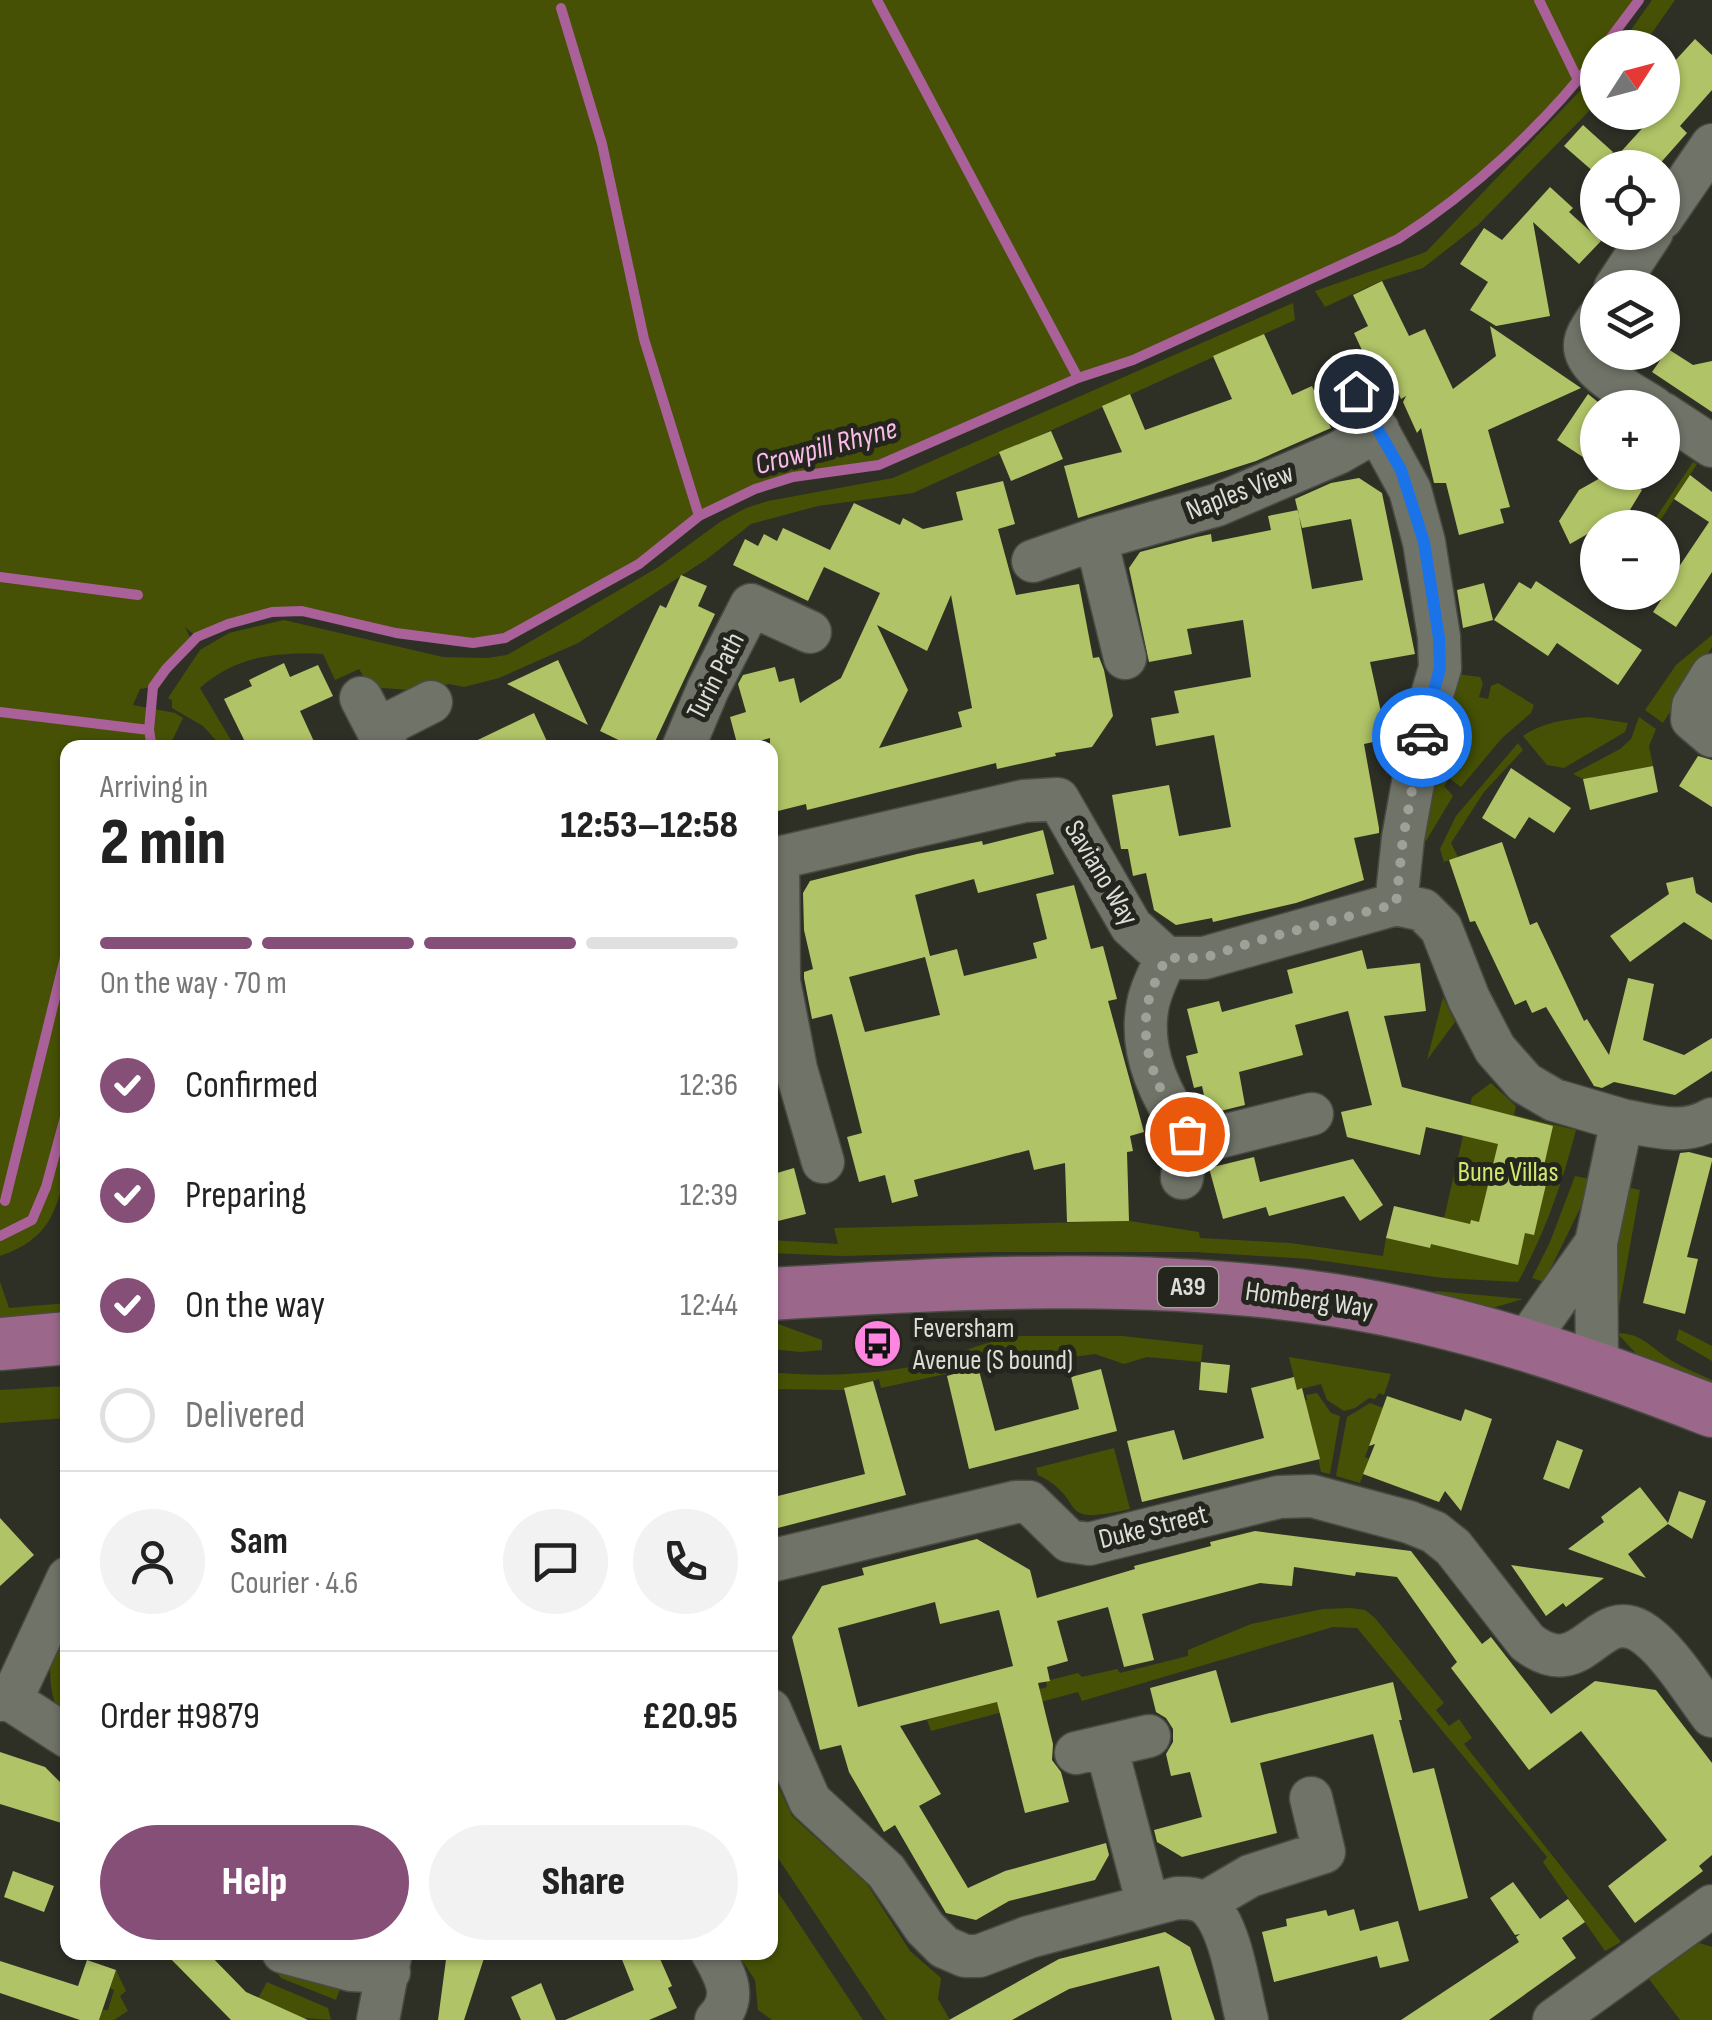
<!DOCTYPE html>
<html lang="en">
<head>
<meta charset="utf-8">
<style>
  :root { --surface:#fff; --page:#f2f2f2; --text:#222; --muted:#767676; --line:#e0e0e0; --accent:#854f78 }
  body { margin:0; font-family:"Sofia Sans Condensed",sans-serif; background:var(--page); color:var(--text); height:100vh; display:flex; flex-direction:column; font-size:38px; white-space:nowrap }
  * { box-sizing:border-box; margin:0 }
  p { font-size:32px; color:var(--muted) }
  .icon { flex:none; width:55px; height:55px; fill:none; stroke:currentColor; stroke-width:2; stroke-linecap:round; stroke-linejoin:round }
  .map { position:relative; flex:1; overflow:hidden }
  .details { position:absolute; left:60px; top:740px; width:718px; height:1220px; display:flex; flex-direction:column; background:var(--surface); border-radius:20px; box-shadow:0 2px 8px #0004 }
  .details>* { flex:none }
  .needle { width:65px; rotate:54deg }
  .fabs { position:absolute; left:1580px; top:30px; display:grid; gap:20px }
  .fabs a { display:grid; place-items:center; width:100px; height:100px; border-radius:50%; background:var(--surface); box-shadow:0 2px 8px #0004; font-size:50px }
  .pin { position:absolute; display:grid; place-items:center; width:85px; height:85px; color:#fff; margin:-42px; border:5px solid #fff; border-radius:50%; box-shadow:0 2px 10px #0007 }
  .courier { position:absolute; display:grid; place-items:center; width:100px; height:100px; margin:-50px; border:8px solid #1a73e8; border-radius:50%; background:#fff; color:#222; box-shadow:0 2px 12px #0007 }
  .headline em { font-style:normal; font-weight:800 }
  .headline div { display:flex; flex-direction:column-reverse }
  .headline { display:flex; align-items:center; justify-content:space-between; height:170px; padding:0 40px }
  h1 { font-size:65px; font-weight:800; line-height:75px }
  .bar { display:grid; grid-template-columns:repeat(4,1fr); gap:15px 10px; align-content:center; height:120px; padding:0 40px }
  .bar i { height:12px; border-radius:8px; background:var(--line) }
  .bar .current { background:var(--accent) }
  .bar p { grid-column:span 4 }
  .line { display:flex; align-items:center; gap:25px; padding:0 40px; border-top:2px solid var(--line) }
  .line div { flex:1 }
  .round { display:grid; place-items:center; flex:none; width:105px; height:105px; border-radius:52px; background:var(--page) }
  ol { padding:0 40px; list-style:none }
  li { display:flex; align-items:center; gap:30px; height:110px }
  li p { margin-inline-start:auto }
  li .icon { padding:10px; border-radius:50%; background:var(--accent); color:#fff; stroke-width:4 }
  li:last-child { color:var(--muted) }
  li i { width:55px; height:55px; border:5px solid var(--line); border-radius:50% }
  .action { display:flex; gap:20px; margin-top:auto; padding:20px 40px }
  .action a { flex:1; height:115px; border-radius:60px; background:var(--accent); color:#fff; font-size:40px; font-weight:800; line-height:115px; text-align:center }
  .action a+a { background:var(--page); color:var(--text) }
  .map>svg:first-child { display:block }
</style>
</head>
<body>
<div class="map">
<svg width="1712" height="2020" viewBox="0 0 1712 2020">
  <rect width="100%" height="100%" fill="#2e3026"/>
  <path fill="#465105" d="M0,0H1639L1603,47L1598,48C1596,76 1465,192 1437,214C1425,223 1411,231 1398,239L1133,360L1078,378L879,465L793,477L755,489L699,516L639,564L505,638L473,643L396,633L302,611L272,612L228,624L197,637L185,627L192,641L177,655L153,687L140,689L133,705L175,713L183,718L169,747L68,748L67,1167C56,1213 49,1239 0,1256Z
    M1652,0H1675L1642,47H1619Z
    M1597,73V103L1478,225L1423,268L1381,281L1325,307L1315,291L1426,252Z
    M1293,303L1295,320L913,493L818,506L751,524L707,559L578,643L499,678L464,687L449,684L422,691L370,687L359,669L335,680L323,654C276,652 236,656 200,688L235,747H222L203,726L172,708V700L168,698L200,650L229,633L284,620L443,657L487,658L507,655L657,568L720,522L746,508L768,501L893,478Z
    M1693,462L1697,464L1656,527L1649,528Z
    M1712,635V647L1663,723L1645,710L1676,665Z
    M1449,673L1480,677L1483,683L1479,697L1488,699L1491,686L1498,683L1534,705L1531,713L1502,738L1461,787L1449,778L1444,786L1453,796L1426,841L1416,836Z
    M1588,717L1628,723L1625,732L1564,768L1547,765L1523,736C1543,722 1564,720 1588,717Z
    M1639,717L1656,729L1649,746L1653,766L1583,779L1573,774L1620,749L1631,739Z
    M1518,743L1523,750L1484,792L1451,843L1458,857L1444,862L1440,849L1456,816Z
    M1443,997L1455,1022L1427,1060Z
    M1491,1083L1516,1106L1514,1115L1576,1130C1562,1184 1545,1233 1518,1282L1443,1278L1310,1259L1195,1252H992L842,1256L770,1253V1240L838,1244L834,1228L1130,1221L1199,1232L1200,1238L1290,1243L1383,1256L1386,1238L1429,1248L1437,1217H1444L1445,1214L1472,1097Z
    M1575,1176L1594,1180L1544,1282L1532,1278L1550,1242Z
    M1622,1186L1640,1190L1619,1307L1612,1306Z
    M0,1282L9,1308L67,1303V1314L0,1319Z
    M1436,1291L1523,1299L1489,1309L1432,1294Z
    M770,1321L822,1340V1350L801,1352L770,1349Z
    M1679,1329L1712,1346V1361L1676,1340Z
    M1617,1333C1643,1333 1653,1350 1674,1362C1686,1369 1700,1374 1712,1380V1390L1642,1360Z
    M1023,1336H1122L1203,1345L1201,1362L1147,1357L1124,1364L1095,1354L1066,1358L1063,1351L1015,1354L979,1363L978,1367L881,1388L879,1379L845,1390L770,1389V1372C815,1377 866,1375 910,1367C948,1360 984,1339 1023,1336Z
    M1289,1357L1391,1374L1384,1395L1379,1393L1375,1399L1369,1398L1355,1408L1344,1411L1327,1400L1321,1384L1297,1390Z
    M67,1386V1418L0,1423V1390Z
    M1317,1393L1331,1413L1340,1416L1330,1474L1321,1472L1310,1419L1301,1402L1307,1400L1306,1395Z
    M1370,1403L1386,1409L1377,1438H1372L1365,1457L1369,1459L1360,1483L1336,1476L1347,1417Z
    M1114,1448L1130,1509C1051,1527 1091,1501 1038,1475L1036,1468Z
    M1351,1608L1365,1610L1375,1618L1444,1703L1436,1710L1449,1726L1459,1719L1472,1738L1464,1744L1621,1942L1605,1951L1543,1862L1547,1857L1357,1628L1333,1627L1082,1701L1078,1692L931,1731L927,1720L1047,1687L1046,1681L1078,1673L1082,1677L1117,1669L1120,1673L1188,1656V1650L1251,1624L1323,1609Z
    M53,1640L62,1644L66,1706L58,1711C48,1689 49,1663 53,1640Z
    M770,1768L792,1816L867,1884L910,1951L941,1978L938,1999L950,2020H886L770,1846Z
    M770,1880L863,2020H772L758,2010L755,1980L737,1953L770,1952Z
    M1699,1943L1712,1947V2020H1680L1649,1979Z
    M116,1970L126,1991L120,1996L128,2011L114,2020H99L103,2010H108L114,1990L110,1988Z
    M275,1970L340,1988L336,2000L281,1978Z
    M267,1982L328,2008L331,2020L291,2017L292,2013L256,2002Z"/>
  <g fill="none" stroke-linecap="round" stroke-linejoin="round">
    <path stroke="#aa6098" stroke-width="10" d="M877,0L1078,378
      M1539,0L1578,80
      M561,8L602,144L644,339L699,516
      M1603,48L1639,0
      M0,577L138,595
      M0,712L149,730L153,687L166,669L197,637L228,624L272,612L302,611L396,633L473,643L505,638L639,564L699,516L755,489L793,477L879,465L1078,378L1133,360L1398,239C1473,191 1543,126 1598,55
      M149,730L152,748
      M5,1201L68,945
      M0,1236L32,1220L46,1187L68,1106"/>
  </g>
  <path fill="#b0c366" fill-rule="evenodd" d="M1695,39L1712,55V90L1680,126L1687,133L1656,168H1632L1618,155L1657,112H1662V75Z
    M1583,125L1613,152L1595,173L1564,146Z
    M1550,187L1573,208L1569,212L1601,241L1579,264L1533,222L1550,316L1496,326L1470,310L1488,282L1460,264L1484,228L1502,240Z
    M1382,281L1409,336L1425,329L1453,389L1496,356L1490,326L1581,388L1488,430L1510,507L1500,509L1504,523L1459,535L1446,483H1434L1421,428L1417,433L1403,402L1406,396L1401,399L1387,368L1373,374L1354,333L1368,326L1353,295Z
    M1264,334L1292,395L1312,386L1331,428L1256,461L1078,518L1064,466L1122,452L1102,406L1130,394L1145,430L1232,399L1213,356Z
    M1668,349L1693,365L1712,361V412L1652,372Z
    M1588,394L1598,402V467L1557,440Z
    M1051,431L1063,459L1011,481L999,452Z
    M1611,472L1642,490L1619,528H1598L1570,544L1559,521L1579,490Z
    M1690,475L1712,492V572L1676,627L1653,612L1661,600L1658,598L1709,522L1674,499Z
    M1359,478L1382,493L1415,654L1370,662L1387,739L1364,744L1379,828V833L1354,838L1364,880L1296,903L1213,922L1212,918L1176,925L1154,910L1146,873L1133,876L1128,849H1121L1112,795L1169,785L1179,836L1231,827L1214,735L1156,746L1151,718L1179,713L1174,691L1251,677L1243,620L1187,629L1192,654L1149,662L1129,568L1140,552L1197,537L1211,534L1212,542L1271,530L1268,516L1298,510L1312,589L1363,580L1351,519L1302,528L1295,499L1331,483Z
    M1003,481L1015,524L998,529L1016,595L1079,584L1093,658L1099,657L1104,670L1113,716L1092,747L1055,753L1056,756L997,769L996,763L807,810L806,804L770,813V738L738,747L730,717L746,712L738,684L743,675L775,667L779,682L794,678L800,703L841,678L880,593L824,567L808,601L733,565L745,539L758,546L764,534L777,541L783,528L830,550L854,503L900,525L903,518L923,529L963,520L956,492ZM951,595L972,708L958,712L962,727L879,748L908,690L877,625L927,651Z
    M681,575L707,586L698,606L715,614L652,748H635L600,731L660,605L666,608Z
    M1536,581L1642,650L1618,685L1557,643L1548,656L1494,620L1519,582L1531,589Z
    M1484,583L1493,620L1463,628L1457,590Z
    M558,660L588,725L507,684Z
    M284,663L290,677L318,665L333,696L300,711L317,748H248L224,699L252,686L249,680Z
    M534,713L550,748H461Z
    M1698,756L1712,760V807L1679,786Z
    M1653,766L1658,792L1590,810L1583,779Z
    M1511,768L1571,808L1554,833L1529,817L1515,839L1482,818Z
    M1043,830L1054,874L978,893L974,879L915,895L930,956L957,949L964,976L1037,958L1033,943L1047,939L1036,894L1074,885L1091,949L1103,946L1117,999L1108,1001L1144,1132L1130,1136L1133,1151L1127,1152L1129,1221L1067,1222L1065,1163L1034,1170L1029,1150L914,1180L918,1196L892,1203L885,1175L859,1182L847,1137L862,1133L832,1014L812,1019L804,978V972L813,969L804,930L803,893L810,881L917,854L982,841L983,845ZM925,957L940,1015L865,1032L849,977Z
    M1502,842L1530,925L1537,922L1584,1021L1587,1019L1609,1055L1628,978L1654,984L1643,1040L1684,1055L1712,1038V1071L1675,1095L1614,1082L1602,1088L1594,1086L1546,1007L1532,1013L1526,1000L1515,1005L1475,921L1470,922L1449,860Z
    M1693,877L1696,893L1712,903V940L1684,922L1630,962L1610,936L1669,894L1666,883Z
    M1362,950L1367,969L1420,963L1426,1011L1384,1016L1402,1087L1553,1126L1543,1170L1549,1172L1534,1235L1525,1233L1518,1265L1431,1244L1430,1248L1386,1238L1394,1206L1470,1224L1471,1220L1479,1222L1498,1144L1426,1127L1420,1155L1347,1137L1341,1112L1372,1105L1348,1011L1295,1025L1303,1055L1239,1072L1245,1105L1208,1114L1202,1086L1194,1088L1186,1056L1198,1053L1187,1009L1219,1001L1222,1012L1293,993L1287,970Z
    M1689,1152L1712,1158V1161L1687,1257L1698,1259L1685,1314L1643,1303L1680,1153Z
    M1254,1157L1260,1182L1353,1159L1383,1205L1360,1221L1344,1196L1269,1216L1266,1207L1223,1219L1209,1168Z
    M794,1168L806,1214L770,1223V1175Z
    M1201,1362L1230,1365L1227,1393L1199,1390Z
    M978,1367L995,1431L1079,1409L1071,1377L1101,1369L1117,1431L969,1469L947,1376Z
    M1294,1377L1297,1390L1302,1388L1320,1459L1142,1502L1127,1441L1174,1430L1183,1460L1264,1438L1251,1388Z
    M873,1381L906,1495L770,1530V1498L865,1474L844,1388Z
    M1387,1396L1461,1421L1465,1409L1492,1419L1461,1511L1445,1491L1439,1502L1363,1474L1375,1444L1369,1446Z
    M1557,1440L1583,1450L1569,1489L1543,1479Z
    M1640,1487L1668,1523L1679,1491L1706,1501L1692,1539L1668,1524L1628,1554L1646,1578L1568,1549L1604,1522L1601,1517Z
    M0,1518L34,1555L0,1586Z
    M1255,1531L1411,1551L1482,1644L1491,1637L1551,1714L1595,1681L1656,1690L1712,1763V1855L1699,1866L1703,1871L1635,1923L1608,1886L1667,1840L1581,1731L1529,1770L1451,1668L1457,1662L1397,1577L1356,1572L1355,1576L1294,1567L1292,1586L1260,1583L1142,1614L1154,1660L1124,1667L1108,1607L1057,1621L1068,1661L1047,1667L1050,1681L1038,1683L1053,1744L1052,1760L1061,1772L1069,1802L1025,1813L997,1702L900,1726L941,1794L919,1806L968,1888L1005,1871L1106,1843L1109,1855L1095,1880L1009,1901L976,1920L946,1913L895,1825L884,1832L849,1772L841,1745L820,1750L792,1637L822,1586L864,1575L862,1568L977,1539L1030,1570L1037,1598L1135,1569L1134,1566L1211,1546L1210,1542ZM935,1602L940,1624L999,1610L1013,1666L858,1707L838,1628Z
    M1511,1565L1538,1569L1604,1578L1566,1607L1563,1603L1546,1616Z
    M1216,1670L1231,1723L1393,1682L1402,1720H1399L1413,1773L1434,1768L1468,1898L1419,1911L1373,1734L1260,1763L1277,1833L1182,1857L1157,1842L1154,1830L1202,1817L1190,1772L1171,1776L1166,1754L1173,1742V1729L1166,1718L1156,1712L1150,1688Z
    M0,1752L45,1767L68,1790V1825L0,1804Z
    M13,1871L54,1886L44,1912L4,1897Z
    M1513,1882L1540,1919L1568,1899L1585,1922L1562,1938L1576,1958L1489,2020H1401L1519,1942L1516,1937L1520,1934L1515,1935L1490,1898Z
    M1354,1909L1360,1931L1398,1921L1409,1961L1380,1968L1377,1956L1274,1982L1262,1932L1287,1926L1286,1919L1326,1910L1328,1916Z
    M1165,1932L1190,1947L1215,2020H1172L1159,1966L1069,1989L1012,2020H949L1059,1959Z
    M164,1952H207L246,1992L308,2020H231Z
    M447,1952H486L464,2020H438Z
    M619,1952H657L672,1986L668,1988L677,2008L649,2020H565L634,1990Z
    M87,1960L116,1970L99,2020H80L0,1993V1961L78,1986Z
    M541,1983L556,2020H521L511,1997Z"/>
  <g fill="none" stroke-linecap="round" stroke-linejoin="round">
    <defs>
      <path id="minor" d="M1662,218L1712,145
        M1615,288L1652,232
        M1598,318C1594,324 1588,332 1586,339C1577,368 1634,394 1654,408
        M1356,391L1410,490L1424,542L1439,637L1440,668L1424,722L1403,838L1396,904
        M1662,413L1712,446
        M1096,539L1125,658
        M1033,561L1096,539L1217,505L1338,453L1378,430
        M1712,675L1693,706L1692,719L1712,736
        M361,698L387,748
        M378,729L431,702
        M683,748L708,689L751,605L810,632
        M770,856L778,858L1024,801L1058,799L1131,926L1166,958H1204L1396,904L1423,910L1441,928L1469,999L1495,1049L1525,1083L1554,1100L1622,1120
        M778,858L779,981L796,1069L823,1162
        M1166,958C1159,974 1149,992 1147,1010C1140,1055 1162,1098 1187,1134L1182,1178
        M1187,1134L1207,1140L1312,1114
        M1596,1243L1597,1368
        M1524,1345L1596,1243L1622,1120C1653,1126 1683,1136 1712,1119
        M770,1561L1016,1502H1029L1069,1541L1089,1544L1279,1497L1312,1496L1409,1522L1434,1532L1453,1547L1527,1642C1583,1686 1596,1606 1640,1631C1667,1647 1693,1691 1712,1716
        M0,1700H11L68,1737
        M11,1700L68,1578
        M770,1710L810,1801L886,1871L925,1928L944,1947L965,1956H979L1029,1937L1177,1898C1188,1898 1198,1898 1207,1905C1231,1925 1239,1990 1247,2020
        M1106,1746L1148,1905
        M1076,1753L1149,1736
        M1204,1903L1250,1876L1324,1852L1311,1798
        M283,1952L351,1970L389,1972
        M712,1952C726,1976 738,1998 716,2020
        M378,2020L391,1952
        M1554,2020L1712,1906"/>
      <path id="major" d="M770,1294C956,1283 1147,1272 1333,1300C1463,1320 1589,1363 1712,1411
        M0,1344L68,1338"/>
    </defs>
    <use href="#minor" stroke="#494b43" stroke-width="45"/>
    <use href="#major" stroke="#494b43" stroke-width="55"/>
    <use href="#minor" stroke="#707368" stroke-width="42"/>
    <use href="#major" stroke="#9b688b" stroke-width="52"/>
  </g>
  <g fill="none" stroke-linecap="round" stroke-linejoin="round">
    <path stroke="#9fa199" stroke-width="10" stroke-dasharray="0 18" d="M1187,1134C1162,1098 1140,1055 1147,1009C1149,992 1159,974 1166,958H1204L1256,941L1396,904L1403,838L1422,737"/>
    <path stroke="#1a73e8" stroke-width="12" d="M1356,391L1401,470L1424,542L1439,638L1440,668L1422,737"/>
  </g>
  <defs>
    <symbol id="bus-disc" viewBox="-11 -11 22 22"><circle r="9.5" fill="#fe86e1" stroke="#24261d"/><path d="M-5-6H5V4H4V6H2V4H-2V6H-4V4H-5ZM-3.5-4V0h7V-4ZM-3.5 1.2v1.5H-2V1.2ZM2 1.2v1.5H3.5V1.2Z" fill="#111"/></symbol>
  </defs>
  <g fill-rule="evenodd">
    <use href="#bus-disc" x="850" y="1316" width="55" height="55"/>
  </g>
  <g text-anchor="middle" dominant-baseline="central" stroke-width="10" stroke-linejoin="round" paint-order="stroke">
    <rect fill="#24261d" stroke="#a5a79f" stroke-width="2.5" x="1158" y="1267" width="60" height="40" rx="8"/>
    <g font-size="25" font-weight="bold" fill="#dcded7">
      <text x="1188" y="1287">A39</text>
    </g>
    <g font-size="28" fill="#dcded7" stroke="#24261d">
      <text transform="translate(1240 492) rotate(-21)">Naples View</text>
      <text transform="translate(716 676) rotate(-63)">Turin Path</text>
      <text transform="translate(1101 873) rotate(59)">Saviano Way</text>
      <text transform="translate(1309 1300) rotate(8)">Homberg Way</text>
      <text transform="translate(1153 1527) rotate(-14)">Duke Street</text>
    </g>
    <g font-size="28" fill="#d0e86d" stroke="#24261d">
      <text x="1508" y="1172">Bune Villas</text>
    </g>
    <g font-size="28" fill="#dcded7" stroke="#24261d" text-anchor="start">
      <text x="913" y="1328">Feversham<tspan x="913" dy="32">Avenue (S bound)</tspan></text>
    </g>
    <g font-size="30" font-style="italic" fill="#f9bbe8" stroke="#24261d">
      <text transform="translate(826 447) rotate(-15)">Crowpill Rhyne</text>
    </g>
  </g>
</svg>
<div class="fabs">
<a><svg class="needle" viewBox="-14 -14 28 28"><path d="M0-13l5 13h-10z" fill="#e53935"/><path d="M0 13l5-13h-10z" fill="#767676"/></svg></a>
<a><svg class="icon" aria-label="locate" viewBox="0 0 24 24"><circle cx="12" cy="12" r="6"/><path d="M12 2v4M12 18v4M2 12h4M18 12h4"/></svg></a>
<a><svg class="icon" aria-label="layers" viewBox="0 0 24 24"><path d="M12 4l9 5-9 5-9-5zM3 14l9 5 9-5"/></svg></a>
<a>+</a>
<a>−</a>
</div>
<div class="pin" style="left:1187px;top:1134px;background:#ea580c"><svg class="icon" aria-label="bag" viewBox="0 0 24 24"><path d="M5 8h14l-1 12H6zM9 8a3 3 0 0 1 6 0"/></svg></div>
<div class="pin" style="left:1356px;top:391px;background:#1f2937"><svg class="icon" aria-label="home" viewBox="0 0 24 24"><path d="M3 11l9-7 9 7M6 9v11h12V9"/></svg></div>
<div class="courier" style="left:1422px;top:737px"><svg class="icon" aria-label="car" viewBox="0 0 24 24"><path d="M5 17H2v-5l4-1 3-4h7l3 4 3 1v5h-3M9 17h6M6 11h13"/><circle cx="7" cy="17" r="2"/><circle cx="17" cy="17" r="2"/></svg></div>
<section class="details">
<div class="headline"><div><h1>2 min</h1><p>Arriving in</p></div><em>12:53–12:58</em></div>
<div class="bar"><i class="current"></i><i class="current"></i><i class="current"></i><i></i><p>On the way · 70 m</p></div>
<ol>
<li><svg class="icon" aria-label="check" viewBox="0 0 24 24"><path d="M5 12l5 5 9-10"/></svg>Confirmed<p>12:36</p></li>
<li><svg class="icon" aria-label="check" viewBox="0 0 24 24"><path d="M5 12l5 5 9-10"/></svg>Preparing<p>12:39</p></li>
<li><svg class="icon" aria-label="check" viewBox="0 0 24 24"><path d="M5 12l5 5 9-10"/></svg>On the way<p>12:44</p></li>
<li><i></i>Delivered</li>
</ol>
<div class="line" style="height:180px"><a class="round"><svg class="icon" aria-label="person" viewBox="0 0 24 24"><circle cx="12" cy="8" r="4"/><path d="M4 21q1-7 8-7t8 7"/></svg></a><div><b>Sam</b><p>Courier · 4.6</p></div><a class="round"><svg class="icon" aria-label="chat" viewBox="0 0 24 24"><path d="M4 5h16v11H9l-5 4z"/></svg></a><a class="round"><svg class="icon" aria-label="phone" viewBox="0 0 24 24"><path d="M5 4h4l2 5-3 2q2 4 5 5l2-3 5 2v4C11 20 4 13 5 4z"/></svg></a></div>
<div class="line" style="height:130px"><div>Order #9879</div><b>£20.95</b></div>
<div class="action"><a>Help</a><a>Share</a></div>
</section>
</div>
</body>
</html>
